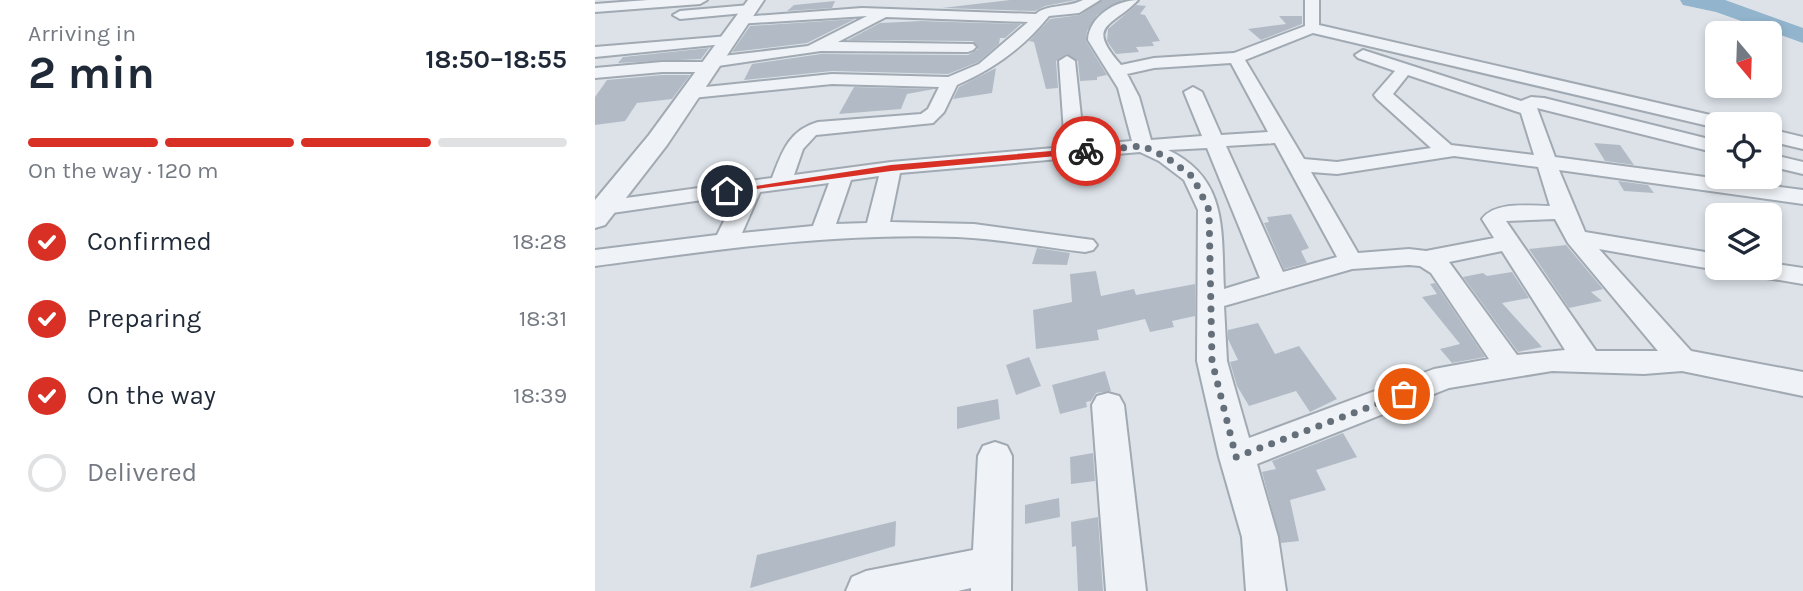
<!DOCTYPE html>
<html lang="en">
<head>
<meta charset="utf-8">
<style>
  :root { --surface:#fff; --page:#f2f2f3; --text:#1f2937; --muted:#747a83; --line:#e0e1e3; --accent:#d93025 }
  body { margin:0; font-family:Karla,sans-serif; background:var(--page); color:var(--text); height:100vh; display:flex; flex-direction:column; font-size:26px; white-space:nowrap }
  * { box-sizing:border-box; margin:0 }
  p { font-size:23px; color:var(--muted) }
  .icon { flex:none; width:38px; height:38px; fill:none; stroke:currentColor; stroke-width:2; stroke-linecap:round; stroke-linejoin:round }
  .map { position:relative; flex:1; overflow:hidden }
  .drawer { display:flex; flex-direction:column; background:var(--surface); width:595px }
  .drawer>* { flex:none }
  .needle { width:46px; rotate:161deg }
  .fabs { position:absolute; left:1110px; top:21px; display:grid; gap:14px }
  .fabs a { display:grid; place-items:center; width:77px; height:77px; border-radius:10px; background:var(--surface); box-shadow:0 4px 10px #0003; font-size:35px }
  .pin { position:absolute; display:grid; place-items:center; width:60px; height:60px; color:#fff; margin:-30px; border:4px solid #fff; border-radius:50%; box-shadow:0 2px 7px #0007 }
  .courier { position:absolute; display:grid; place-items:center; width:70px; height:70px; margin:-35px; border:5px solid #d93025; border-radius:50%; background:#fff; color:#222; box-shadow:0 2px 9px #0007 }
  .overview em { font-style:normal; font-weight:700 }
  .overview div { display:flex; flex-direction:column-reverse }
  .overview { display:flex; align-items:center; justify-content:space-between; height:119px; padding:0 28px }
  h1 { font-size:46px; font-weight:700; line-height:52px }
  .bar { display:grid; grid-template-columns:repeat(4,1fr); gap:10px 7px; align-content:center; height:84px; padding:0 28px }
  .bar i { height:9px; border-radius:5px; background:var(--line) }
  .bar .selected { background:var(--accent) }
  .bar p { grid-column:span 4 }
  ol { padding:0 28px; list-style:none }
  li { display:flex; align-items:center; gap:21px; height:77px }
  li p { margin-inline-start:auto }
  li .icon { padding:7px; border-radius:50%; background:var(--accent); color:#fff; stroke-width:4 }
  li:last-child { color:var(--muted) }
  li i { width:38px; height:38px; border:4px solid var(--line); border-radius:50% }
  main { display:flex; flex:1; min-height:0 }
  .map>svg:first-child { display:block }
</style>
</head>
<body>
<main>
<section class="drawer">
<div class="overview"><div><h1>2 min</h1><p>Arriving in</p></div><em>18:50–18:55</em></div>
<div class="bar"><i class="selected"></i><i class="selected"></i><i class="selected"></i><i></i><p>On the way · 120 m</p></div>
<ol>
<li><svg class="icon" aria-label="check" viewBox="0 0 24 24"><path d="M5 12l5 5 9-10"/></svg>Confirmed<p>18:28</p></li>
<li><svg class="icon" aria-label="check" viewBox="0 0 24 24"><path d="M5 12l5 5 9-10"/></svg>Preparing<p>18:31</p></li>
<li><svg class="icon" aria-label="check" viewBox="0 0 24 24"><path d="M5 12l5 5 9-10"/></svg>On the way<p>18:39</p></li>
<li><i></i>Delivered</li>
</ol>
</section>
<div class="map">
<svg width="1208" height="591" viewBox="0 0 1208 591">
  <rect width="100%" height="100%" fill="#dce2e8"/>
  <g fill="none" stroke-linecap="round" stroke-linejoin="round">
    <path fill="#92b4cc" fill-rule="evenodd" d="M1085,0H1130L1208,28V43L1121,12L1088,5Z"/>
  </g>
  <path fill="#b2bbc5" d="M415,0H481L450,6L440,11L347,8Z
    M507,0H527L502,15L492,31L491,41L512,75L502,77V80L485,81L483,61L471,54L461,61L463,88L451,89L439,42L434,41L455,19L485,15Z
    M240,1L237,8L192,11L199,5Z
    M541,5L551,6L545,14L550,15L565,41L557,42L559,46L541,47L544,52L521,54L512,41L513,29Z
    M684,16H707V24L666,40L653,29L691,24Z
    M260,19L212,43L137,52L155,26Z
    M326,21L426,24L410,38H405L404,44L383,62L353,74L237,71L149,80L157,64L226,54L373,55L383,49L378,41L253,40L285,23Z
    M114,48L106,59L23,63L28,57Z
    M401,68L397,93L358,99L364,87Z
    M67,75H95L77,99L42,103L30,121L0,125V97L12,80Z
    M259,87L339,89L312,94L306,109L244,114Z
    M999,143L1025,145L1039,165L1010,161Z
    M1023,181L1053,185L1059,193L1029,191Z
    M696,214L714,248L706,251L712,263L689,269L669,223L674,222L672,217Z
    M971,245L1008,289L996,292L1007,301L974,308L934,249Z
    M442,248L475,253L472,265L437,264Z
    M501,271L506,296L539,289L541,295L600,284V316L577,321L579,327L555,332L550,319L502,330L504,340L441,349L438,310L477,302L475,274Z
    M917,272L934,298L907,303L947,347L923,352L868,277L888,273L892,276Z
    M840,283L890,357L857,363L845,349L865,344L827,297L842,294L835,284Z
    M663,323L680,354L704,346L742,399L715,412L701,391L654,406L642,386L635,362L643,360L633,339V330Z
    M434,357L446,386L421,395L411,365Z
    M510,371L516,391L501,393L496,401L491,402L492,407L465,414L457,385Z
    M403,399L405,419L362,429V407Z
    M748,433L762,457L721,470L731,490L695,500L704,541L686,543L667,472L681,469L677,461Z
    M498,453L500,481L476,484L475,457Z
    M464,498L465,517L430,524V505Z
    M503,517L508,591H483L481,546L477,547L476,522Z
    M301,521L300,546L155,588L162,555Z"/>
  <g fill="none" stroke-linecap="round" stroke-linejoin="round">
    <defs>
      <path id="minor" d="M53,0H112L105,4L0,12V4Z
        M488,0H505L484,13L454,16C428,48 399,69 362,85L349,112L338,123L221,135L208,149L199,175L296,162L470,147L464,61L472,56L480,61L489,145L537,141L523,88L493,40C494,16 522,0 543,0C516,28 490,24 526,65L559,58L639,53L710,26V0H724V25L1137,120L1139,124H1122V128L718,33L650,60L709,159L742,162L836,148L782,99L779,95L800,71L763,58L760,55L768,50L926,101L936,97L949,98L1122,141V153L942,108L960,157L1208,190V204L964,170L990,232L1122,254V268H1130L1122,270L1004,249L1096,351L1208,372V396L1087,371L1049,374L957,371L854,388L662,464L683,537L691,591H651L647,537L624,457L602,361L603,210L589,180L564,161L545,152L305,173L295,222L379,224L498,240L502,245L498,250L490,252C448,247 405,239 362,237C241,232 120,250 0,266V250L122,235L142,195L10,214L0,209L2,202L177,178C187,152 194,130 223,122L326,114L333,109L344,87L237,84L97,98L88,93L91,89L237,74L353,77L384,64L433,22L291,17L243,42L378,44L381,47L378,50L373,52L226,51L123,66L122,70L116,72H67L0,78V68L67,62H111L119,57L213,46L272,16L142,24V18L147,17L267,8L441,14C451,4 473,8 488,0ZM636,63L673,132L626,135L607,92L598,87L589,92L607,136L556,140L544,97L532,74L559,68ZM813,75L926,113L939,155L856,145L798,94ZM680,143L742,257L688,272L631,146ZM612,148L665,278L629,289C626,232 634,179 573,150ZM859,156L943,167L955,206C935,206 900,201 887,219L899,238L831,251L814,249L763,253L716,172L742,174ZM284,176L272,223L241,224L256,180ZM234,183L218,226L147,233L165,192ZM960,219L973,243L1063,351H1001L911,221ZM907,251L970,350L922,355L854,262ZM814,265L825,266L836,273L894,359L839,369L654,438L632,361L629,306L757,269Z
        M155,5L162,9L160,12L85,19L78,15L85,11Z
        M134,36L141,40L139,43L0,57V47Z
        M1174,129L1208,137V149L1174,141Z
        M1174,154L1208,162V174L1174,166Z
        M1174,263L1208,268V284L1148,274L1144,268H1174Z
        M513,393L524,396L529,405L551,591H511L497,405L502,396Z
        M400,442L412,446L417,456L416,591H376V588L363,591H251L257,577L271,571L378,550L383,456L388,446Z"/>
      <path id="tertiary" d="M153,0H169L72,145L10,225L0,228V200L54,135Z"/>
    </defs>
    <use href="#minor" stroke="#a1a9b2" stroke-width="4"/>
    <use href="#tertiary" stroke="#a1a9b2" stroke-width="4"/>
    <use href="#minor" fill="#eff2f6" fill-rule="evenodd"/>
    <use href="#tertiary" fill="#eff2f6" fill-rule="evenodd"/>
  </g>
  <path fill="#d93025" d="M491,148L494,153L296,171L132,193L128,191L296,165Z"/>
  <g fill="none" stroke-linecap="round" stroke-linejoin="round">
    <path stroke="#646f7a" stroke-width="7" stroke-dasharray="0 12.6" d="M491,151L548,146L571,157L598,177L614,210L617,361L641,457L809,394"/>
  </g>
</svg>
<div class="fabs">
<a><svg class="needle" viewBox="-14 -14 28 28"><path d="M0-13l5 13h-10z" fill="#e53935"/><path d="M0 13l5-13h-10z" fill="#747a83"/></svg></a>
<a><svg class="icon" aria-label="locate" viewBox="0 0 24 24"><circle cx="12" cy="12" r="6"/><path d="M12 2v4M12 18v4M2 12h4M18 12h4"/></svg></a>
<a><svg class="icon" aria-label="layers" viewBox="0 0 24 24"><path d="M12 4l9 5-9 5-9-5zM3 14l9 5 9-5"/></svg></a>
</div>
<div class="pin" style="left:809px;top:394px;background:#ea580c"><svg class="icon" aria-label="bag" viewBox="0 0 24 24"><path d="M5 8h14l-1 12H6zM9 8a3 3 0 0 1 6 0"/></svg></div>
<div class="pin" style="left:132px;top:191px;background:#1f2937"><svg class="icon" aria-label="home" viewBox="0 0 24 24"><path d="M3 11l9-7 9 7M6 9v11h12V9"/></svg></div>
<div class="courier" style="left:491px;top:151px"><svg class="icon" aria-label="bike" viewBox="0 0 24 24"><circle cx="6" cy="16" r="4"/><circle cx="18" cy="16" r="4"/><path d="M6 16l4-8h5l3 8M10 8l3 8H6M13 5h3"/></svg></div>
</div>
</main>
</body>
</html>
